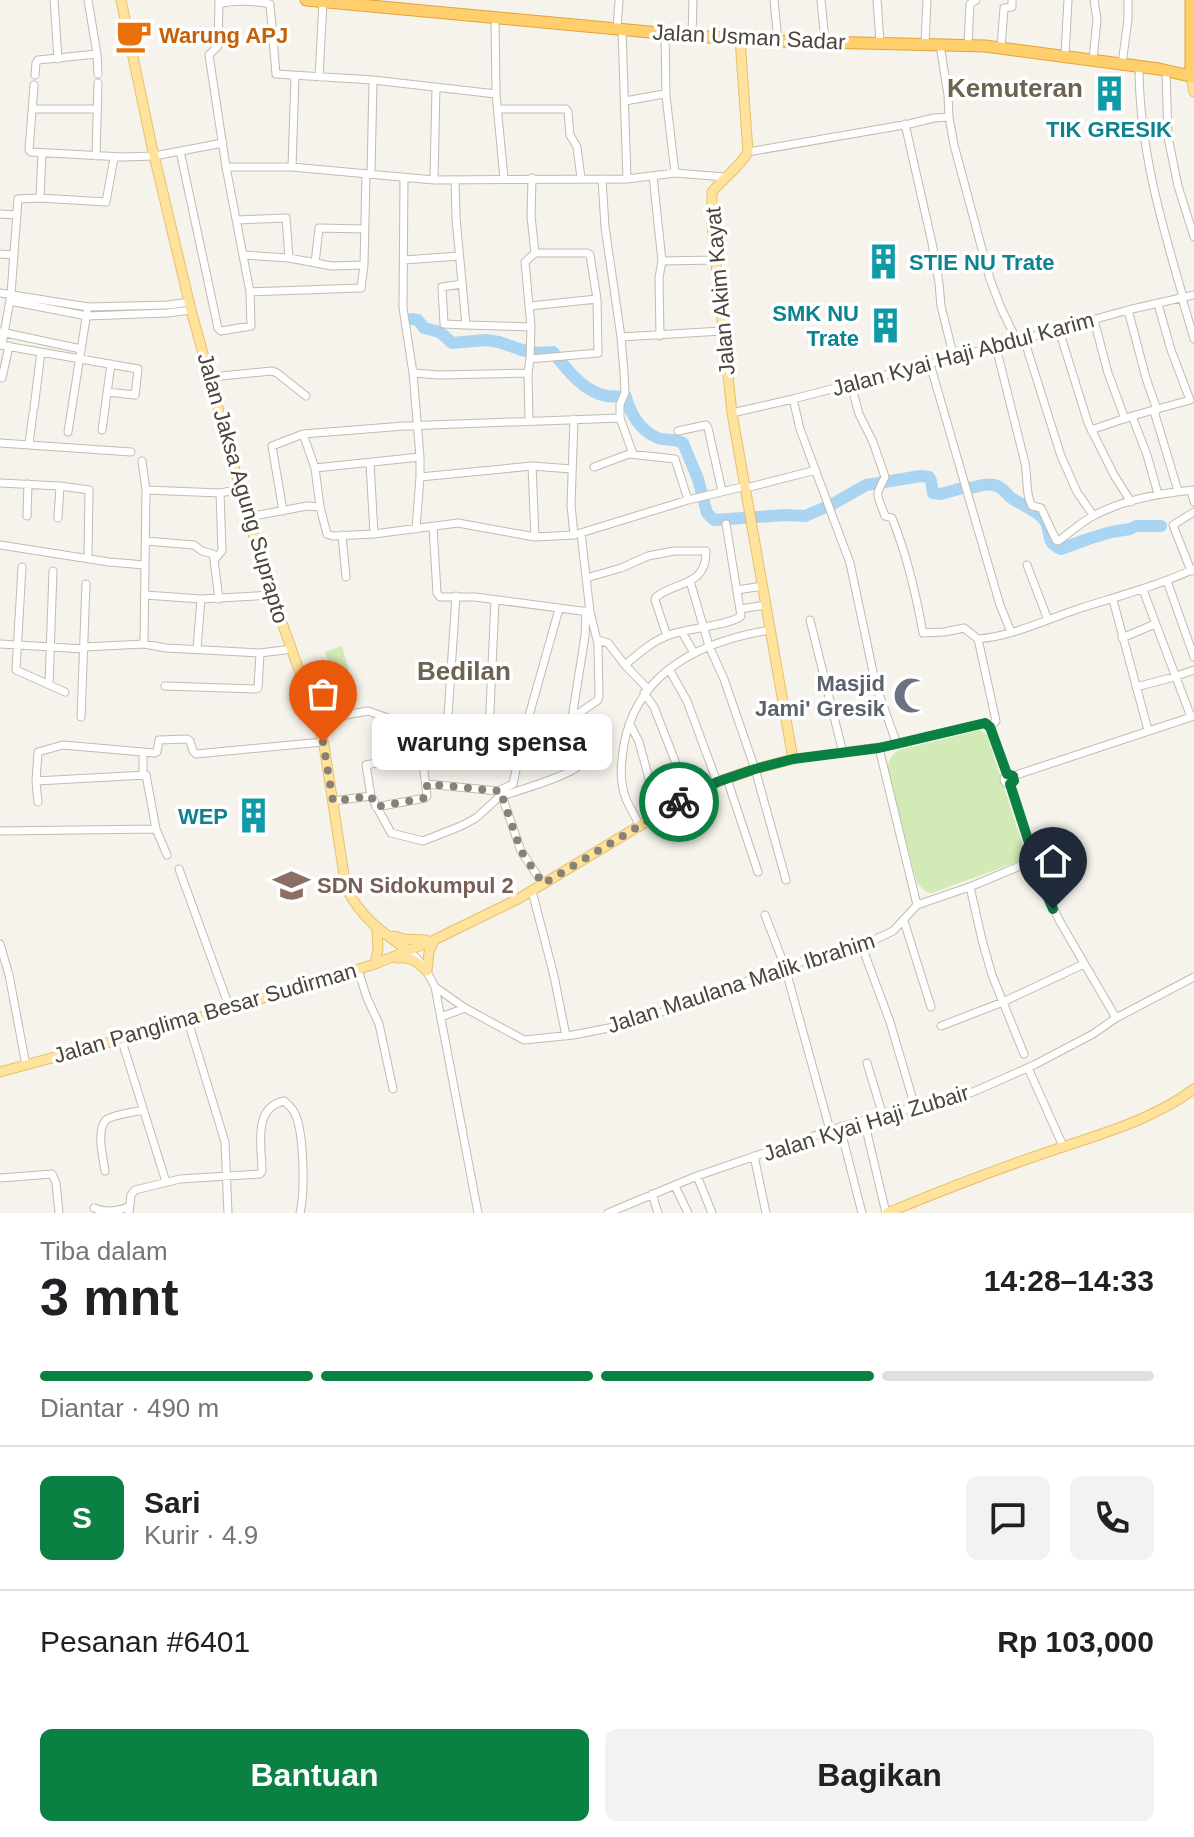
<!DOCTYPE html>
<html lang="id">
<head>
<meta charset="utf-8">
<style>
  :root { --surface:#fff; --page:#f2f2f2; --text:#202124; --muted:#757577; --line:#e0e0e0; --accent:#0b8043 }
  body { margin:0; font-family:Arial,sans-serif; background:var(--page); color:var(--text); height:100vh; display:flex; flex-direction:column; font-size:30px; white-space:nowrap }
  * { box-sizing:border-box; margin:0 }
  p { font-size:26px; color:var(--muted) }
  .icon { flex:none; width:44px; height:44px; fill:none; stroke:currentColor; stroke-width:2; stroke-linecap:round; stroke-linejoin:round }
  .map { position:relative; height:1213px; overflow:hidden }
  .sheet { display:flex; flex-direction:column; background:var(--surface); flex:1 }
  .sheet>* { flex:none }
  .pin { position:absolute; display:grid; place-items:center; width:68px; height:68px; color:#fff; margin:-82px -34px; border-radius:50% 50% 50% 0; rotate:-45deg; box-shadow:0 0 8px #0007 }
  .pin .icon { rotate:45deg }
  .courier { position:absolute; display:grid; place-items:center; width:80px; height:80px; margin:-40px; border:6px solid #0b8043; border-radius:50%; background:#fff; color:#222; box-shadow:0 2px 10px #0007 }
  .bubble { position:absolute; height:56px; border-radius:12px; background:var(--surface); box-shadow:0 4px 12px #0003; font-size:26px; font-weight:700; line-height:56px; text-align:center }
  .overview em { font-style:normal; font-weight:700 }
  .overview div { display:flex; flex-direction:column-reverse }
  .overview { display:flex; align-items:center; justify-content:space-between; height:136px; padding:0 40px }
  h1 { font-size:52px; font-weight:700; line-height:60px }
  .bar { display:grid; grid-template-columns:repeat(4,1fr); gap:12px 8px; align-content:center; height:96px; padding:0 40px }
  .bar i { height:10px; border-radius:6px; background:var(--line) }
  .bar .selected { background:var(--accent) }
  .bar p { grid-column:span 4 }
  .line { display:flex; align-items:center; gap:20px; padding:0 40px; border-top:2px solid var(--line) }
  .line div { flex:1 }
  .round { display:grid; place-items:center; flex:none; width:84px; height:84px; border-radius:12px; background:var(--page) }
  .action { display:flex; gap:16px; margin-top:auto; padding:16px 40px }
  .action a { flex:1; height:92px; border-radius:12px; background:var(--accent); color:#fff; font-size:32px; font-weight:700; line-height:92px; text-align:center }
  .action a+a { background:var(--page); color:var(--text) }
  .map>svg:first-child { display:block }
</style>
</head>
<body>
<div class="map">
<svg width="1194" height="1213" viewBox="0 0 1194 1213">
  <rect width="100%" height="100%" fill="#f6f3ec"/>
  <path fill="#d2eab5" d="M342,646L353,685L338,690L325,652Z
    M980,730L987,735L1026,855L1017,862L932,893L926,892L917,883L887,769C889,759 891,755 899,750Z"/>
  <g fill="none" stroke-linecap="round" stroke-linejoin="round">
    <path stroke="#a9d4f2" stroke-width="12" d="M412,319L418,320L424,328L440,332L452,343L486,340L499,342L522,350L537,353L553,352C566,369 585,393 607,396C613,397 620,396 626,397C630,413 640,431 658,438C666,441 675,438 683,443L698,479L707,513L714,520L785,515L805,516L831,505L866,485L921,476L929,477L931,481L933,493L941,494L966,487L969,488C976,487 987,483 994,485C1001,486 1005,492 1010,497C1019,504 1042,512 1046,523C1052,535 1045,542 1061,549L1088,539L1111,532L1130,529L1136,526H1161"/>
    <defs>
      <path id="minor" d="M54,0L58,59
        M88,0L97,54L98,74
        M774,0L778,41
        M821,0L825,41
        M877,0L880,42
        M219,4C233,0 255,1 270,4L276,74L373,80L496,94
        M495,18L496,94L504,179
        M617,30L619,0
        M622,30L627,179
        M665,34L666,96L675,173
        M692,36L693,0
        M925,44L927,0
        M940,45L948,95L949,117L954,145L990,279L1001,308L1017,341
        M968,45L970,4L976,0
        M1001,48L1004,8L1012,7V0
        M1065,55L1068,0
        M1093,59L1097,20L1094,0
        M1122,64L1128,19V0
        M1139,66C1139,146 1161,222 1183,297
        M1166,71L1168,137L1178,186L1194,237
        M35,75L36,63L38,60L97,54
        M319,77L323,2
        M34,85L29,150L31,152L123,157L154,156L223,143
        M625,101L664,94L666,96
        M33,109H97
        M498,109H566L568,112L570,135L577,147L581,178
        M905,124L932,243L939,283L941,306L954,358
        M180,151L218,328L221,331L251,326L250,292L226,167L209,55L218,46L219,0
        M748,152L909,124L934,118L949,117
        M96,156L98,83
        M226,167H292L434,180L627,179L675,173L725,177
        M292,167L295,76
        M371,174L373,80
        M653,176L662,261L659,278L660,336
        M404,177L403,308L413,373L420,457V477L416,529
        M434,180L436,87
        M455,180L456,218L466,325L531,327
        M40,198L42,153
        M0,214L17,215
        M237,220L286,218L289,258
        M0,254L14,255
        M244,255L289,258L332,266L364,265
        M404,260L459,256
        M662,261L715,260
        M315,263L319,228L365,229
        M462,284L442,287L444,324L466,325
        M250,292L361,288L364,265L366,174
        M0,293L88,307L168,305L190,302
        M1182,298L1194,339
        M10,301L87,316L167,313L191,310
        M530,306L597,299
        M1128,310L1146,378L1157,410
        M1094,320L1108,373L1125,419
        M1059,330L1088,423L1114,475L1131,502
        M1,332L81,349
        M621,337L722,331
        M1024,339L1061,456L1077,492L1093,515
        M0,345L138,369L135,395L107,392
        M2,345L11,294L18,199L40,198L106,202L114,158
        M996,347L1025,463C1028,477 1025,494 1032,506L1041,508L1056,540L1058,541C1070,533 1082,521 1095,515C1125,499 1161,493 1194,490
        M530,359L598,353L597,299L590,255L587,253H535
        M930,364L988,564L1000,605L1011,632
        M413,373L439,375L528,373
        M211,377L272,371L277,373L306,396
        M2,378L9,346
        M851,384L859,414L873,442L885,477C874,498 877,493 885,516L892,518C907,555 916,594 923,633L944,632L964,628L978,639
        M793,399L800,429L850,563L876,686L897,744
        M34,408L41,352
        M1154,411L1178,491
        M732,413L793,399L1017,341L1128,310L1194,295
        M1132,416L1147,455L1158,494
        M620,418L633,454
        M529,420L528,373L530,359L531,327L525,262L535,253L531,216L532,178
        M102,430L111,364
        M1091,430L1132,416L1190,400L1171,350L1158,304
        M678,431L706,425L708,428L722,491
        M68,432L87,312
        M0,443L131,452
        M29,444L33,413
        M142,461L146,490L144,644
        M370,463L374,534
        M532,466L535,537
        M594,467L629,454L675,459L688,500
        M315,468L303,434L404,426L620,418V404L625,393L624,372L621,337L605,227L602,179
        M420,477L532,466L572,469
        M0,483L60,486L89,490L88,558
        M746,488L816,470
        M146,490L220,493L241,489
        M1191,490L1194,502
        M320,507L315,468L420,457
        M283,511L272,446L303,434
        M27,516L28,484
        M248,517L307,506L320,507L327,534L333,536L374,534L458,523L535,537L574,535L688,500L746,486
        M58,518L60,486
        M433,527L437,593L440,597H475L589,612
        M342,535L346,577
        M574,535L571,505L574,419
        M146,541L194,545L202,551L213,554L214,560
        M0,545L109,562L145,565
        M1027,565L1048,620
        M22,567L16,670L65,692
        M1191,571L1173,525L1194,512
        M586,578L621,568L648,556L674,551H706C707,586 677,581 656,597L655,600L667,636
        M690,581L709,646L724,679L755,769L786,880
        M1167,581L1194,657
        M737,590L763,586
        M1143,590L1191,717
        M145,595L201,599L272,595
        M219,599L214,560L222,551L220,493
        M1113,600L1148,730
        M740,609L766,605
        M810,620L843,753
        M682,632L694,653
        M1122,638L1155,624
        M978,639C1014,636 1047,619 1081,608C1119,596 1157,586 1194,569
        M978,639L996,721L990,727
        M597,640L608,643L625,665L648,689
        M0,644L84,649
        M84,647L144,644L166,648L260,653L292,649
        M197,649L201,599
        M625,665C638,654 651,642 667,636C685,628 729,626 741,616L726,524
        M669,669L687,701L717,782
        M49,684L53,571
        M165,686L256,689L258,688L260,653
        M1136,687L1174,677L1194,670
        M644,693L654,707L689,797
        M81,717L86,584
        M572,718L598,700L599,696L598,644L590,612L581,533
        M317,720L368,711L419,729L489,732L523,737
        M630,724L639,742L651,786L664,811
        M447,731L456,596
        M489,732L495,601
        M879,748L917,905L972,886L1032,861L1033,855L1010,784
        M423,754L366,765L371,796L391,833L423,841L461,826L476,818L499,797L498,791
        M793,759L893,745L985,723L990,727L1007,774
        M1004 779a5 5 0 1 1 10 0a5 5 0 1 1-10 0Z
        M143,776V752
        M1013,776L1194,716
        M727,779L758,872
        M36,781L38,802
        M427,784L498,791L513,784L523,737L559,609
        M502,796L521,851L543,884
        M499,797C513,792 578,774 582,762C585,751 572,731 572,718L585,636L586,611
        M333,801L371,796
        M376,807L425,798L427,796L419,729
        M640,827C636,817 630,808 626,799C619,781 621,762 624,744C638,670 703,641 770,630
        M0,831L156,829
        M167,855L156,829L146,775L36,781L38,752L63,745L154,753L157,752L159,740L187,739L190,741L193,751L196,754L323,742
        M1032,861L1059,920L1116,1018
        M179,869L230,1009
        M970,887L982,940L992,975L1024,1054
        M532,891L554,976L566,1036
        M765,915L785,967L830,1130
        M904,921L931,1007
        M0,944L9,975L26,1065
        M861,944L890,1022L915,1107
        M408,950C421,960 428,973 435,987L478,1213
        M358,970L367,998L379,1024L393,1089
        M435,987L465,1008L524,1040L573,1035L619,1026L662,1012L785,967L876,939L893,931L917,905
        M441,1017L465,1008
        M188,1021L225,1142L228,1213
        M941,1026L1003,1002L1084,964
        M121,1038L166,1182
        M867,1063L883,1116
        M1028,1068L1063,1146
        M864,1120L886,1213
        M840,1127L862,1213
        M754,1156L766,1213
        M105,1171C103,1158 96,1130 106,1120C112,1115 135,1112 143,1110
        M697,1176L712,1213
        M0,1178L52,1174L56,1183L59,1213
        M675,1186L688,1213
        M652,1194L658,1213
        M94,1208C106,1213 116,1212 128,1207
        M129,1213L131,1195L135,1190L180,1179L260,1174L262,1171C262,1147 252,1108 284,1101C289,1105 294,1110 296,1116C304,1137 305,1192 300,1213
        M608,1213L697,1176L843,1126L973,1092L1034,1065L1093,1034L1116,1018L1194,977"/>
      <path id="major" d="M121,0L152,147L191,310L248,517L272,595L317,720L324,745L346,888C361,917 381,932 408,950
        M1191,77L1194,92
        M394,936L404,939L426,940
        M397,958C411,956 417,962 427,971
        M375,964L378,949L377,929
        M427,971L429,952L434,940
        M0,1072L188,1021L375,964L434,940L518,899L664,811L717,782L755,769L793,759L732,413L712,226V192C723,178 739,168 748,152L740,39
        M887,1213C938,1192 989,1172 1042,1154C1093,1136 1150,1122 1194,1089"/>
      <path id="highway" d="M306,0L692,36L778,41L985,46L1159,69L1194,77
        M1191,77V0"/>
    </defs>
    <use href="#minor" stroke="#c2bbae" stroke-width="9"/>
    <use href="#major" stroke="#e6c16a" stroke-width="11"/>
    <use href="#highway" stroke="#e0a43c" stroke-width="13"/>
    <use href="#minor" stroke="#fff" stroke-width="7"/>
    <use href="#major" stroke="#ffe39c" stroke-width="9"/>
    <use href="#highway" stroke="#ffcf6e" stroke-width="11"/>
  </g>
  <g fill="none" stroke-linecap="round" stroke-linejoin="round">
    <path stroke="#878178" stroke-width="8" stroke-dasharray="0 14.4" d="M323,742L333,801L371,796L376,807L425,798L427,796V784L498,791L499,797L502,796L521,851L543,884L679,802"/>
    <path stroke="#0b8043" stroke-width="10" d="M679,802L717,782L755,769L793,759L879,748L985,723L990,727L1007,774L1013,776L1014,781L1010,784L1033,855L1032,861L1053,909"/>
  </g>
  <defs>
    <symbol id="cafe-bare" viewBox="-9 -9 18 18"><path d="M-5.5-4.5H6V0H3Q3 3.5 0 3.5H-2.5Q-5.5 3.5-5.5 0ZM3-3.2v2h1.7v-2ZM-6 4.5H4V6H-6Z" fill="#e8710a" stroke="#fff" stroke-width="2.5" paint-order="stroke"/></symbol>
    <symbol id="building-bare" viewBox="-9 -9 18 18"><path d="M-4-6H4V6H1V3H-1V6H-4ZM-2.5-4.3h1.7v1.8h-1.7ZM.8-4.3h1.7v1.8H.8ZM-2.5-1h1.7V.8h-1.7ZM.8-1h1.7V.8H.8Z" fill="#0f9aa8" stroke="#fff" stroke-width="2.5" paint-order="stroke"/></symbol>
    <symbol id="mosque-bare" viewBox="-9 -9 18 18"><path d="M3.5-4.9A6 6 0 1 0 3.5 4.9A5 5 0 1 1 3.5-4.9Z" fill="#6b7280" stroke="#fff" stroke-width="2.5" paint-order="stroke"/></symbol>
    <symbol id="school-bare" viewBox="-9 -9 18 18"><path d="M0-5L7-2L0 1L-7-2ZM-4 1L0 2.5L4 1V4Q0 6-4 4Z" fill="#8d6e63" stroke="#fff" stroke-width="2.5" paint-order="stroke"/></symbol>
  </defs>
  <g fill-rule="evenodd">
    <use href="#cafe-bare" x="108" y="10" width="51" height="51"/>
    <use href="#building-bare" x="1084" y="68" width="51" height="51"/>
    <use href="#building-bare" x="858" y="236" width="51" height="51"/>
    <use href="#building-bare" x="860" y="300" width="51" height="51"/>
    <use href="#mosque-bare" x="886" y="670" width="51" height="51"/>
    <use href="#building-bare" x="228" y="790" width="51" height="51"/>
    <use href="#school-bare" x="266" y="860" width="51" height="51"/>
  </g>
  <g text-anchor="middle" dominant-baseline="central" stroke-width="7" stroke-linejoin="round" paint-order="stroke">
    <g font-size="22" font-weight="bold" fill="#c56008" stroke="#fff" text-anchor="start">
      <text x="159" y="35">Warung APJ</text>
    </g>
    <g font-size="22" fill="#4b4439" stroke="#fff">
      <text transform="translate(749 37) rotate(3)">Jalan Usman Sadar</text>
      <text transform="translate(720 291) rotate(-95)">Jalan Akim Kayat</text>
      <text transform="translate(963 354) rotate(-15)">Jalan Kyai Haji Abdul Karim</text>
      <text transform="translate(243 488) rotate(74)">Jalan Jaksa Agung Suprapto</text>
      <text transform="translate(741 983) rotate(-18)">Jalan Maulana Malik Ibrahim</text>
      <text transform="translate(205 1013) rotate(-16)">Jalan Panglima Besar Sudirman</text>
      <text transform="translate(866 1123) rotate(-17)">Jalan Kyai Haji Zubair</text>
    </g>
    <g font-size="22" font-weight="bold" fill="#0d838f" stroke="#fff" text-anchor="end">
      <text x="1109" y="129" text-anchor="middle">TIK GRESIK</text>
      <text x="909" y="262" text-anchor="start">STIE NU Trate</text>
      <text x="859" y="313">SMK NU<tspan x="859" dy="25">Trate</tspan></text>
      <text x="228" y="816">WEP</text>
    </g>
    <g font-size="22" font-weight="bold" fill="#5b616d" stroke="#fff" text-anchor="end">
      <text x="885" y="683">Masjid<tspan x="885" dy="25">Jami' Gresik</tspan></text>
    </g>
    <g font-size="22" font-weight="bold" fill="#785e54" stroke="#fff" text-anchor="start">
      <text x="317" y="885">SDN Sidokumpul 2</text>
    </g>
    <g font-size="26" font-weight="bold" fill="#6e6250" stroke="#fff">
      <text x="1015" y="88">Kemuteran</text>
      <text x="464" y="671">Bedilan</text>
    </g>
  </g>
</svg>
<div class="pin" style="left:323px;top:742px;background:#ea580c"><svg class="icon" aria-label="bag" viewBox="0 0 24 24"><path d="M5 8h14l-1 12H6zM9 8a3 3 0 0 1 6 0"/></svg></div>
<div class="pin" style="left:1053px;top:909px;background:#1f2937"><svg class="icon" aria-label="home" viewBox="0 0 24 24"><path d="M3 11l9-7 9 7M6 9v11h12V9"/></svg></div>
<div class="courier" style="left:679px;top:802px"><svg class="icon" aria-label="bike" viewBox="0 0 24 24"><circle cx="6" cy="16" r="4"/><circle cx="18" cy="16" r="4"/><path d="M6 16l4-8h5l3 8M10 8l3 8H6M13 5h3"/></svg></div>
<div class="bubble" style="left:372px;top:714px;width:240px">warung spensa</div>
</div>
<section class="sheet">
<div class="overview"><div><h1>3 mnt</h1><p>Tiba dalam</p></div><em>14:28–14:33</em></div>
<div class="bar"><i class="selected"></i><i class="selected"></i><i class="selected"></i><i></i><p>Diantar · 490 m</p></div>
<div class="line" style="height:144px"><b class="round" style="background:var(--accent);color:#fff">S</b><div><b>Sari</b><p>Kurir · 4.9</p></div><a class="round"><svg class="icon" aria-label="chat" viewBox="0 0 24 24"><path d="M4 5h16v11H9l-5 4z"/></svg></a><a class="round"><svg class="icon" aria-label="phone" viewBox="0 0 24 24"><path d="M5 4h4l2 5-3 2q2 4 5 5l2-3 5 2v4C11 20 4 13 5 4z"/></svg></a></div>
<div class="line" style="height:104px"><div>Pesanan #6401</div><b>Rp 103,000</b></div>
<div class="action"><a>Bantuan</a><a>Bagikan</a></div>
</section>
</body>
</html>
